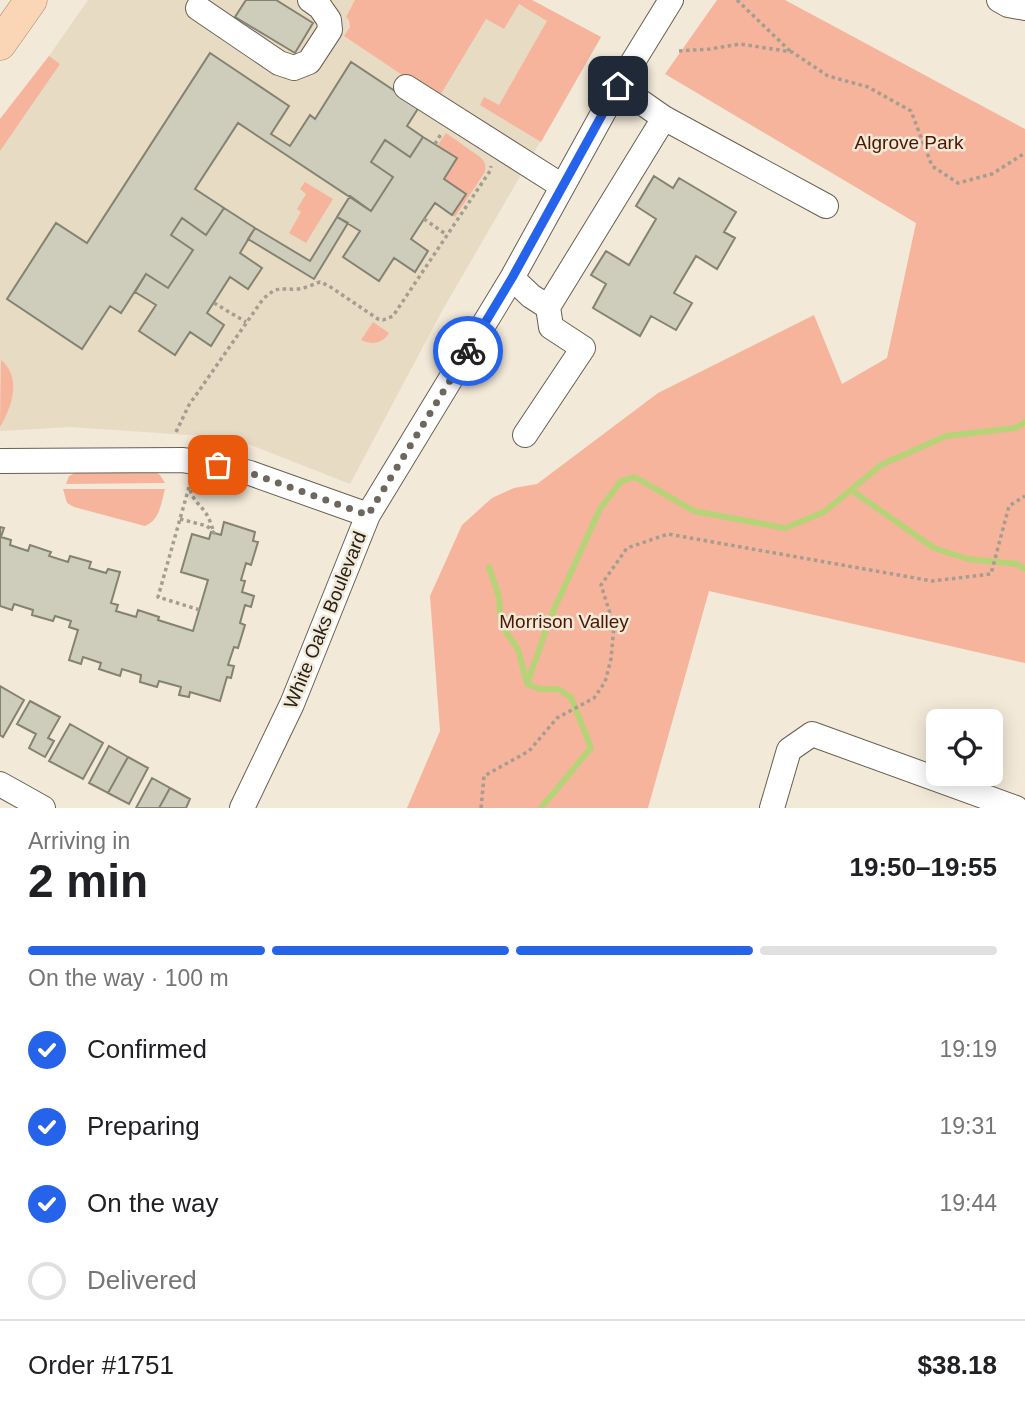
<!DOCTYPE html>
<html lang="en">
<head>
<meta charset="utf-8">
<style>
  :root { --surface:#fff; --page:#f2f2f2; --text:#202124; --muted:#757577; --line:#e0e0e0; --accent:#2563eb }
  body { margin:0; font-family:Arial,sans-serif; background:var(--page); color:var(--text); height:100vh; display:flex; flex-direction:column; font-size:26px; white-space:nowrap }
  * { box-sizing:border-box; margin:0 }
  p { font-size:23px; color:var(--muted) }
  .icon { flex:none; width:38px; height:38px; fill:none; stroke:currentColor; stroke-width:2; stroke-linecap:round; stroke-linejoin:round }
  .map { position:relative; height:808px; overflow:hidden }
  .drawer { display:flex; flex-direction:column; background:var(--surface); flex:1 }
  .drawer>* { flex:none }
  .tools { position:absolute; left:926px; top:709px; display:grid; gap:14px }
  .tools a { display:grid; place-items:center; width:77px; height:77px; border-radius:10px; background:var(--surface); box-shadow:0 4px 18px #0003; font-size:35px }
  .pin { position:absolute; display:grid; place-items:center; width:60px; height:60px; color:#fff; margin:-30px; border-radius:14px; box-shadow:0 4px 10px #0006 }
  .courier { position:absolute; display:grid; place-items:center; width:70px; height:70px; margin:-35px; border:5px solid #2563eb; border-radius:50%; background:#fff; color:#222; box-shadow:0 2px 9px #0007 }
  .head em { font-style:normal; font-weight:700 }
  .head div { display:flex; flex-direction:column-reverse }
  .head { display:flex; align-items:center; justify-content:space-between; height:119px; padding:0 28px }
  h1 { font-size:46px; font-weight:700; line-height:52px }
  .bar { display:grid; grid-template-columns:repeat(4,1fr); gap:10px 7px; align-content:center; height:84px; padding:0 28px }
  .bar i { height:9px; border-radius:5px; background:var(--line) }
  .bar .on { background:var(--accent) }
  .bar p { grid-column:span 4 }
  .line { display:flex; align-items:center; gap:18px; padding:0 28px; border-top:2px solid var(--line) }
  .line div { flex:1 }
  ol { padding:0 28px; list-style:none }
  li { display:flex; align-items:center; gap:21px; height:77px }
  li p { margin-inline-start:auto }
  li .icon { padding:7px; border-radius:50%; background:var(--accent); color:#fff; stroke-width:4 }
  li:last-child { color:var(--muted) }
  li i { width:38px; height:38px; border:4px solid var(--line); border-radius:50% }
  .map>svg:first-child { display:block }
</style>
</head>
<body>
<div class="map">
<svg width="1025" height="808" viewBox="0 0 1025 808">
  <rect width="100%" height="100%" fill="#f2e9d8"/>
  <path fill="#e8dbc4" d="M88,0H532L601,37L442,311L350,484L228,436L188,435L70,427L0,431V119L49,56Z"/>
  <path fill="#f6b49c" d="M355,0H532L601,37L541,142L480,105L484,97L499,105L547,21L519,4L504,29L486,19L438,99L344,36L350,27L349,20L346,17Z
    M717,0H785L1025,129V663L709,591L648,808H407L440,731L430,596L462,525L492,498L514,488L537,484L658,393L814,315L842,384L887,358L916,223L665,74Z
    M49,56L60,64L0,151V119Z
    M446,133L480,157C485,162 486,165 485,172L455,217L452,215L466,194L444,179L457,158L437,146Z
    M305,182L333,199L306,243L289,233L301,212L297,209L306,194L300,189Z
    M373,322L389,333C382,344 373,345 361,340Z
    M1,360C22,377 12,407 0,427Z
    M75,473H157L160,475L165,483L66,484L69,476Z
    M63,489H165C161,503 160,520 145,526L74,507L67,503Z"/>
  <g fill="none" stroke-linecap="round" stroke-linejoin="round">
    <path stroke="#b7d378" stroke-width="6" d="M851,490L934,548L968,559L1017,564L1025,569
      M489,567L499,597L501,625L518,649L527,683
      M541,808L591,748L571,697L558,689H540L527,684L551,616L600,509L621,481L635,477L694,511L785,528L824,512L881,465L946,436L1016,428L1025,422"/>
  </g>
  <path fill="#cecdbb" stroke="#848272" stroke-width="2" d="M246,0H276L313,23L295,53L235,17Z
    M210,53L289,106L271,134L290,146L310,115L315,119L351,62L419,107L407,126L423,137L410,157L385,140L371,162L393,177L371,211L238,123L195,189L224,208L206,235L182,218L171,235L193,250L168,288L146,274L121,313L110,306L82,349L7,299L56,223L87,243Z
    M423,137L457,158L444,179L466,194L452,215L435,203L424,219L411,239L428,251L415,272L394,258L379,281L343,257L360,231L337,217L350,196L371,211L393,177L371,162L385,140L410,157Z
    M654,176L673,188L679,178L736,212L724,232L735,238L717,269L696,256L674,293L692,303L676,330L651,316L640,336L593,308L606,284L591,275L606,251L629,265L656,219L636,206Z
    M224,208L255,228L240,253L262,268L248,289L230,277L207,313L224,325L211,346L190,332L175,355L139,331L156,305L135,292L146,274L168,288L193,250L171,235L182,218L206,235Z
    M337,217L348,223L314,279L248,239L255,228L310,261Z
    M224,522L255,532L253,541L258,542L251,565L246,563L241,580L245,581L242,592L254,596L251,607L245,605L240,623L245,625L238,648L234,647L228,665L234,666L231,678L227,677L220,701L190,692L189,697L179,695L181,687L159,681L157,687L140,682L141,675L122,669L120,676L99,669L101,663L83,657L81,664L69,660L78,630L69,627L71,621L55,616L53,621L32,615L33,610L14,604L12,610L0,606V527L4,528L1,537L11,540L10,545L28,551L30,545L51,552L49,556L68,562L70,556L91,562L89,568L106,573L108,569L120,572L111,603L118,605L116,611L136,617L138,610L159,617L158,620L193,631L208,580L181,572L192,534L209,539L211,532L221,535Z
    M0,686L24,700L3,737L0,735Z
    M30,701L60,717L48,738L54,741L45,757L29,748L36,734L17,724Z
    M70,724L103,743L83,779L49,761Z
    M109,746L128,757L108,793L89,783Z
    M128,757L148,768L129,804L108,793Z
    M152,778L170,788L159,808H136Z
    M170,788L190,799L186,808H159Z"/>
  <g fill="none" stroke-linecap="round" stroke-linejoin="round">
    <defs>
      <path id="minor" d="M999,0L1008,5L1025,8
        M198,8L279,63L294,68L309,62L330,30L329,20L320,7L310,0
        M406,87L562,186
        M664,118L826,206
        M512,278L531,296L548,307L664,118L618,86
        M525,435L583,348L551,327L548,307
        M0,461L182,460L218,465L250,473L368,515
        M0,784L43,808
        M242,808L292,704L368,515L512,278L618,86L671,0
        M772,808L789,750L812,734L1016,808"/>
      <path id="major" d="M0,44L31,0"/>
    </defs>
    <use href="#minor" stroke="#686052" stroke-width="26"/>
    <use href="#major" stroke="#ad8460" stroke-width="33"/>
    <path stroke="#a49d90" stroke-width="3.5" stroke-dasharray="3.5 3.5" stroke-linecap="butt" d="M737,0L790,51
      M679,51L710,49L740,44L792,52L828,76L868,87L911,111L932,166L958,183L992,174L1025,153
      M435,144L441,134
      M424,219L447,235
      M214,303L246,322
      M176,432L189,405L263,299C279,285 279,290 297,289C305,289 313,284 320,282L329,286L378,319L383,320L393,316L490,171L491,166
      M189,487L158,597L200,610
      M180,519L207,526L214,533C212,527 210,520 207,515C201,505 192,500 190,489
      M481,808L484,776L529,751L557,718L594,698L605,682L611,659L614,626L601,585L627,548L668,534L932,581L991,574L1009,506L1025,496"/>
    <use href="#minor" stroke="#fff" stroke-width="24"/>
    <use href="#major" stroke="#fad5b6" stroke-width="32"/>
  </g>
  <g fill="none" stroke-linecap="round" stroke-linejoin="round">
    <path stroke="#6d675d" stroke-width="7" stroke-dasharray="0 12.6" d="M218,465L250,473L368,515L468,351"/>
    <path stroke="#2563eb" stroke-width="9" d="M468,351L512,278L618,86"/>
  </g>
  <g text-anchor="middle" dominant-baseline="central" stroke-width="5" stroke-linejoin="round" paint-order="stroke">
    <g font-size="19" fill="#4e1600" stroke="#f2e9d8">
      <text x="909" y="142">Algrove Park</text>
      <text x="564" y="621">Morrison Valley</text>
    </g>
    <g font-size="19" fill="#25211b" stroke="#f2e9d8">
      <text transform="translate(325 620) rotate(-68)">White Oaks Boulevard</text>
    </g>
  </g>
</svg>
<div class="tools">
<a><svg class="icon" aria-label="locate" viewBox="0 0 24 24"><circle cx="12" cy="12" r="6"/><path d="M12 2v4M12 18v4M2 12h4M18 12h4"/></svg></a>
</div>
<div class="pin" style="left:218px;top:465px;background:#ea580c"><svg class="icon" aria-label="bag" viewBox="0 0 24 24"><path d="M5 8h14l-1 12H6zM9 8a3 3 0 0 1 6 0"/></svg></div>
<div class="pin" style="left:618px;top:86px;background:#1f2937"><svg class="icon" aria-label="home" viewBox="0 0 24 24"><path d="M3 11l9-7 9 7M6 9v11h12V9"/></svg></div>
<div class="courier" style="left:468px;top:351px"><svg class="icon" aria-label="bike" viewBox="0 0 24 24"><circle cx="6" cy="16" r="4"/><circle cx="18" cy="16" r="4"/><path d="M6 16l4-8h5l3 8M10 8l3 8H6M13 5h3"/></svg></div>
</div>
<section class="drawer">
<div class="head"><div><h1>2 min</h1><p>Arriving in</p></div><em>19:50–19:55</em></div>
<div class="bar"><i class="on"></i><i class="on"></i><i class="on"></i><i></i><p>On the way · 100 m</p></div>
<ol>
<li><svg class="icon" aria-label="check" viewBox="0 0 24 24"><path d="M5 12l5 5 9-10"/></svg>Confirmed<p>19:19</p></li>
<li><svg class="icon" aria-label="check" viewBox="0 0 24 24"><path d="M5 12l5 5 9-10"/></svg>Preparing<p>19:31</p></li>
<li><svg class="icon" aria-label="check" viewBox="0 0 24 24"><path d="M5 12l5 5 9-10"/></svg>On the way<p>19:44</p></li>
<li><i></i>Delivered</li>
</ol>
<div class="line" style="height:91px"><div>Order #1751</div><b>$38.18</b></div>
</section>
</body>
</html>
